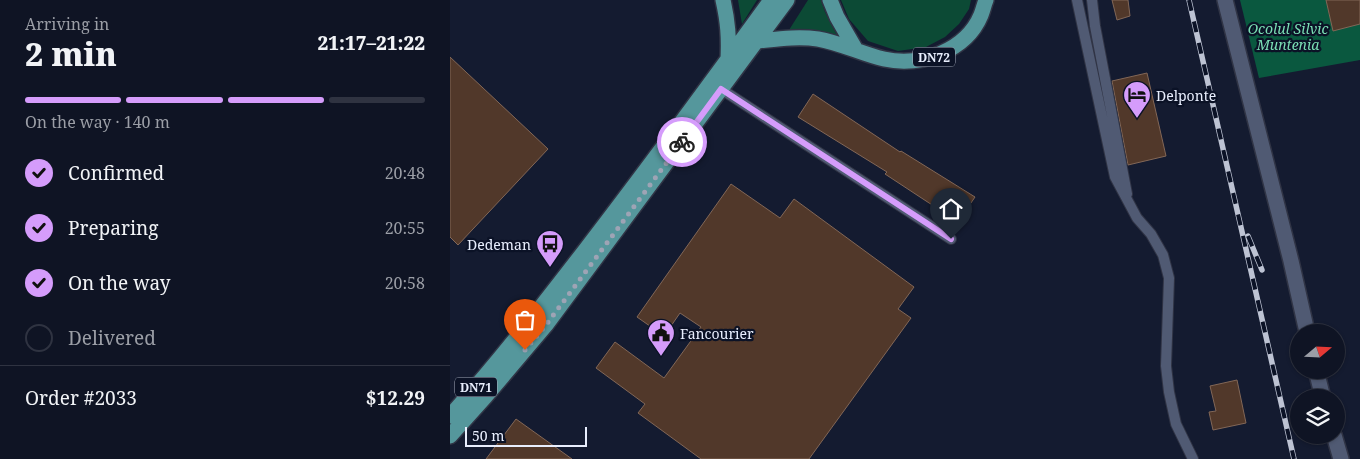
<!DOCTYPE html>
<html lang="en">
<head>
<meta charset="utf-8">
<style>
  :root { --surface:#0f1424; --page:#181d2c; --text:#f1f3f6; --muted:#9b9ea6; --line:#2f3341; --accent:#d59cfb }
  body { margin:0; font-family:"Noto Serif",serif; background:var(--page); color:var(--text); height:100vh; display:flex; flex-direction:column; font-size:19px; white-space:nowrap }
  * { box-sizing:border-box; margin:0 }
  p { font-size:16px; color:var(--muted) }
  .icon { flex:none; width:28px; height:28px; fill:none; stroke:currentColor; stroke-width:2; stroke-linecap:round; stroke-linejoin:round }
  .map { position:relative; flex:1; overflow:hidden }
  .panel { display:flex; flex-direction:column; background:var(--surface); width:450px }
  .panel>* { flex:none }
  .needle { width:32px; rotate:71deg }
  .tools { position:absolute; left:840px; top:324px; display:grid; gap:10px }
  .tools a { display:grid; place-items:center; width:55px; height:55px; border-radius:50%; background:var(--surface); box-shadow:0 1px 4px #0004,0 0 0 1px var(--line); font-size:25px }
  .scale { position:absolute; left:15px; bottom:12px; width:122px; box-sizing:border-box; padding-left:5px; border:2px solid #e8eefd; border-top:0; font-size:14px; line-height:18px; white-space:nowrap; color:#e8eefd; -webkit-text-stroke:4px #0b1226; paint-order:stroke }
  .pin { position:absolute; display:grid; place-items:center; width:42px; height:42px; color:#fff; margin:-51px -21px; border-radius:50% 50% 50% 0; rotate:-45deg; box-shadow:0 0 5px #0007 }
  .pin .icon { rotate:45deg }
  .courier { position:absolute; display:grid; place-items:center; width:50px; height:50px; margin:-25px; border:4px solid #d59cfb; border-radius:50%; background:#fff; color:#222; box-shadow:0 1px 6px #0007 }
  .overview em { font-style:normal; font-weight:800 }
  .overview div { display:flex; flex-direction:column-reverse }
  .overview { display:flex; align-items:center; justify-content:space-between; height:85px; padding:0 25px }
  h1 { font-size:32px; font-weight:800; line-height:38px }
  .bar { display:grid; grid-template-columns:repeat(4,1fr); gap:8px 5px; align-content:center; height:60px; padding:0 25px }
  .bar i { height:6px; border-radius:4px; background:var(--line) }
  .bar .active { background:var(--accent) }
  .bar p { grid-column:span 4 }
  .line { display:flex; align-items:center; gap:12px; padding:0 25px; border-top:1px solid var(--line) }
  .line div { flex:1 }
  ol { padding:0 25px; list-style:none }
  li { display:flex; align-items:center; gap:15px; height:55px }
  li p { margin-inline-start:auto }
  li .icon { padding:5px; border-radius:50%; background:var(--accent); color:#111; stroke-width:4 }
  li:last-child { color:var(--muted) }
  li i { width:28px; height:28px; border:2px solid var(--line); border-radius:50% }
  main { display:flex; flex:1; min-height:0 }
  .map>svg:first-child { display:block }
</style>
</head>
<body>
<main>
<section class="panel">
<div class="overview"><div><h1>2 min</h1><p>Arriving in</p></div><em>21:17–21:22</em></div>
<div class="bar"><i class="active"></i><i class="active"></i><i class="active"></i><i></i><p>On the way · 140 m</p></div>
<ol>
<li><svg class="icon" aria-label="check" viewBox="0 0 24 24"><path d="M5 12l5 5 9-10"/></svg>Confirmed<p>20:48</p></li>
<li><svg class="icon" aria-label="check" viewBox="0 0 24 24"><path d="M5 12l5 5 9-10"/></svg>Preparing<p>20:55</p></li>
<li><svg class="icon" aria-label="check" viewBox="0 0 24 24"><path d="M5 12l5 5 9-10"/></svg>On the way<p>20:58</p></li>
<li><i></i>Delivered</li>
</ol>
<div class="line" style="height:65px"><div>Order #2033</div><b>$12.29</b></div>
</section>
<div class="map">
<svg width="910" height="459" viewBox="0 0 910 459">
  <rect width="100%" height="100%" fill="#141b30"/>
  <path fill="#0c4a35" d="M288,0H307L292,24Z
    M358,0H371L375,12L388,37L367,31L339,30Z
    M391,0H521L519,9L509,24L495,37L476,47L448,51L418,41L399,19Z"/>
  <path fill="#0a583f" d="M790,0H910V60L809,78Z"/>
  <path fill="#51382a" stroke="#826757" d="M662,0H678L680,16L667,20Z
    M876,0H910V24L883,31Z
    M0,57L98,149L8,245L0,237Z
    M697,73L716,156L678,165L662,81Z
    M363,94L450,152L451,151L525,197L508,222L435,174L437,172L348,117Z
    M281,184L330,218L344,199L464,287L448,309L461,318L359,459H251L188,413L195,404L146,368L165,342L214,378L251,327L230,313L214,336L187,317Z
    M787,380L796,423L763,430L759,412L766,411L760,386Z
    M66,419L122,459H36Z"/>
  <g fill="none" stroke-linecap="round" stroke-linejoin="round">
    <defs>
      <path id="lane" d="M627,0L665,177L687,218L701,234L713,255L719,278L716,366L719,392L726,424L743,459
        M642,0L645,26L677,194
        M271,89L501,239"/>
      <path id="street" d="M775,0L841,261L857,332
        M866,370L873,398
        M884,435L891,459"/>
      <path id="primary" d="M273,0C278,22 279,37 278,60
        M380,0L387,17L406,50
        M307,41C327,39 348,36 368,39C391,43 412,54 434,59C471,67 516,51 531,15C533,10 534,5 536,0
        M0,416C48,363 92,306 136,249C199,167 260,84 321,0
        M0,436L36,396L96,325L337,0"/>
    </defs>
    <use href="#lane" stroke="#303445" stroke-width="12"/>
    <use href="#street" stroke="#303445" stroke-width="18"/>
    <use href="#primary" stroke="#303445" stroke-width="18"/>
    <use href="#lane" stroke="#505a73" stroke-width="10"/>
    <use href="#street" stroke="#505a73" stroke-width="15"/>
    <use href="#primary" stroke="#55979c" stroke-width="15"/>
    <defs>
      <path id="rail" d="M739,0L844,459
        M798,236L812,270"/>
    </defs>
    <use href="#rail" stroke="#bdc3d3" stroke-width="5.5"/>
    <use href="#rail" stroke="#0b1226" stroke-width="4" stroke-dasharray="11" stroke-linecap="butt"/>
  </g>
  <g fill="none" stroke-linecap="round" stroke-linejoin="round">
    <path stroke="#9ea4b5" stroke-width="5" stroke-dasharray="0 9" d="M75,350L96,325L232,142"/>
    <path stroke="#d59cfb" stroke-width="6" d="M232,142L271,89L501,239"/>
  </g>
  <defs>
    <symbol id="hotel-pin" viewBox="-11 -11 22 30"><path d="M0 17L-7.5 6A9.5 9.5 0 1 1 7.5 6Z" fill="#d59cfb" stroke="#0b1226"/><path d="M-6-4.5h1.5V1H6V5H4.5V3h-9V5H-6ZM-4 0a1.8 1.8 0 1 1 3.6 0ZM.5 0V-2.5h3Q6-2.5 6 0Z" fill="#111"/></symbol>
    <symbol id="bus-pin" viewBox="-11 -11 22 30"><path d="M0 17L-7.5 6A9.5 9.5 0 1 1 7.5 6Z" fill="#d59cfb" stroke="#0b1226"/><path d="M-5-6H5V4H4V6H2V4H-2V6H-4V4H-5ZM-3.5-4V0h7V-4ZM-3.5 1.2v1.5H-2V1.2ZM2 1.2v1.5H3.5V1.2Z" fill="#111"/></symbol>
    <symbol id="civic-pin" viewBox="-11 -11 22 30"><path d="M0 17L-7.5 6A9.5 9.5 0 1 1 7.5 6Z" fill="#d59cfb" stroke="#0b1226"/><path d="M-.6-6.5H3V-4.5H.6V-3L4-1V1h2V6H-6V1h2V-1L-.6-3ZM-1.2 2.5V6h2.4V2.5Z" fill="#111"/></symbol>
  </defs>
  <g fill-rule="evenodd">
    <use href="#hotel-pin" x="671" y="79" width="32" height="43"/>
    <use href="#bus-pin" x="84" y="228" width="32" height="43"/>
    <use href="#civic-pin" x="195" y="317" width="32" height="43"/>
  </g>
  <g text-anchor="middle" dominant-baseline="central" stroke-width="4.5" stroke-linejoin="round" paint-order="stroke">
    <g fill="#0b1226" stroke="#a6acbc" stroke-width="1">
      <rect x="463" y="47.5" width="42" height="19" rx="4"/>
      <rect x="5" y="377.5" width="42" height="19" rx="4"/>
    </g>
    <g font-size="12" font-weight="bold" fill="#e8eefd">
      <text x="484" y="57">DN72</text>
      <text x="26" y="387">DN71</text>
    </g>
    <g font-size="14" font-style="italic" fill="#7adeb4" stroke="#0b1226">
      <text x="838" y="28">Ocolul Silvic<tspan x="838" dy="16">Muntenia</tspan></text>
    </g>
    <g font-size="14" fill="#e8eefd" stroke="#0b1226" text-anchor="start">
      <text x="706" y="95">Delponte</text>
      <text x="81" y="244" text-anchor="end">Dedeman</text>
      <text x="230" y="333">Fancourier</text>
    </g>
  </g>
</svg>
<div class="tools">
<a><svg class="needle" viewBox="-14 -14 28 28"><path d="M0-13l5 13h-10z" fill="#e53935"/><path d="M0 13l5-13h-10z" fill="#9b9ea6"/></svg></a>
<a><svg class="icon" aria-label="layers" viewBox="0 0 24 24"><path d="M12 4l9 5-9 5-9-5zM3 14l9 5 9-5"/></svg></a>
</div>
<div class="scale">50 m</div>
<div class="pin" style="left:75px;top:350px;background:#ea580c"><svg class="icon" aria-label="bag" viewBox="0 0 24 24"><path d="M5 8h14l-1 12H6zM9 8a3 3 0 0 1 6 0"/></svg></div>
<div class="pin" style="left:501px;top:239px;background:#1f2937"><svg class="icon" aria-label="home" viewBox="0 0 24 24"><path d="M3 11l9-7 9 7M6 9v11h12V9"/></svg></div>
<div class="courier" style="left:232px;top:142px"><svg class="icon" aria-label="bike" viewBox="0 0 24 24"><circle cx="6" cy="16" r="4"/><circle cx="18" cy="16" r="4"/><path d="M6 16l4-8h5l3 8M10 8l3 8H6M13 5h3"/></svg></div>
</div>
</main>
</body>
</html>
